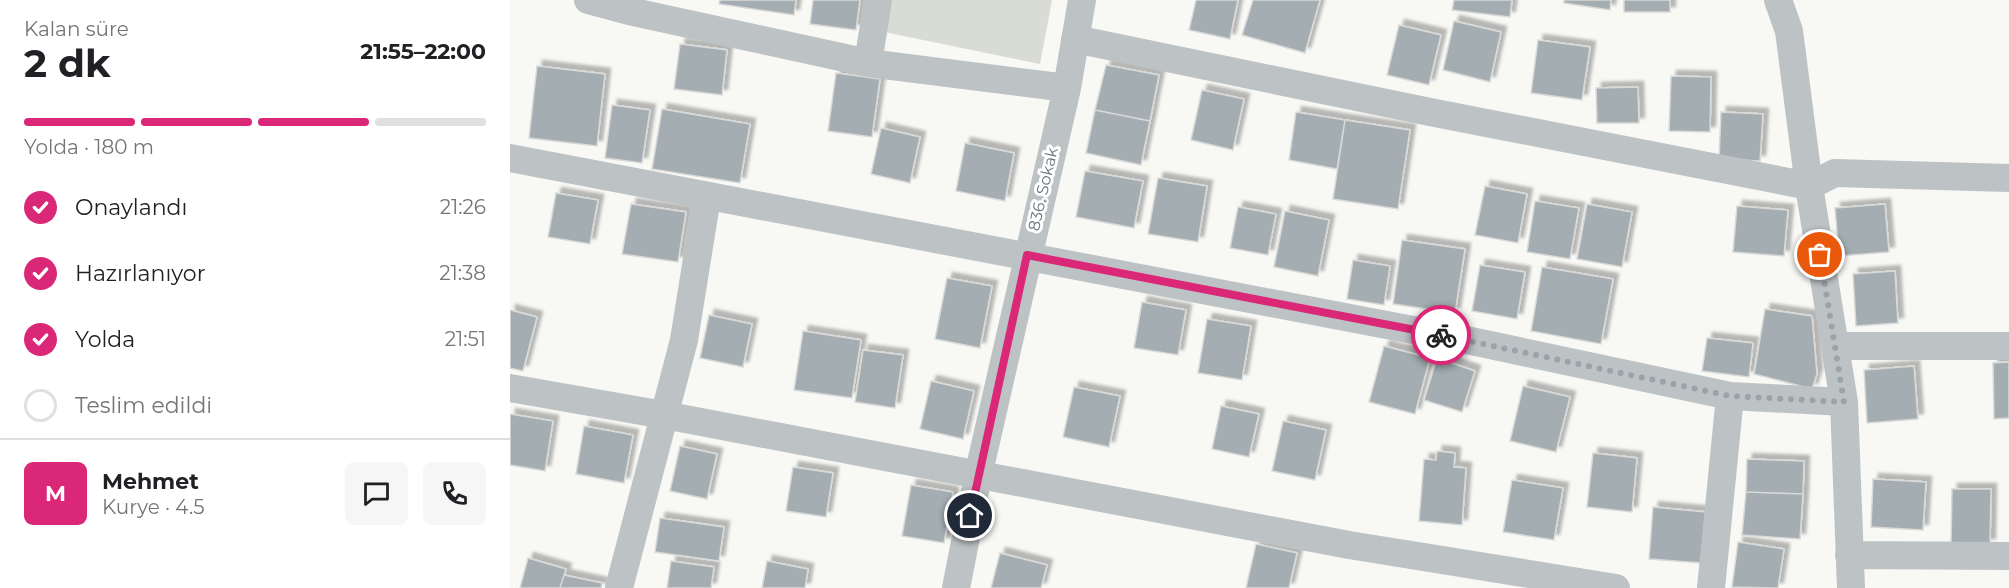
<!DOCTYPE html>
<html lang="tr">
<head>
<meta charset="utf-8">
<style>
  :root { --surface:#fff; --page:#f6f6f6; --text:#202124; --muted:#757577; --line:#e0e0e0; --accent:#db2777 }
  body { margin:0; font-family:Montserrat,sans-serif; background:var(--page); color:var(--text); height:100vh; display:flex; flex-direction:column; font-size:22px; white-space:nowrap }
  * { box-sizing:border-box; margin:0 }
  p { font-size:20px; color:var(--muted) }
  .icon { flex:none; width:33px; height:33px; fill:none; stroke:currentColor; stroke-width:2; stroke-linecap:round; stroke-linejoin:round }
  .map { position:relative; flex:1; overflow:hidden }
  .side { display:flex; flex-direction:column; background:var(--surface); width:510px }
  .side>* { flex:none }
  .pin { position:absolute; display:grid; place-items:center; width:51px; height:51px; color:#fff; margin:-26px; border:3px solid #fff; border-radius:50%; box-shadow:0 2px 6px #0007 }
  .courier { position:absolute; display:grid; place-items:center; width:60px; height:60px; margin:-30px; border:4px solid #db2777; border-radius:50%; background:#fff; color:#222; box-shadow:0 2px 8px #0007 }
  .summary em { font-style:normal; font-weight:700 }
  .summary div { display:flex; flex-direction:column-reverse }
  .summary { display:flex; align-items:center; justify-content:space-between; height:102px; padding:0 24px }
  h1 { font-size:39px; font-weight:700; line-height:45px }
  .bar { display:grid; grid-template-columns:repeat(4,1fr); gap:9px 6px; align-content:center; height:72px; padding:0 24px }
  .bar i { height:8px; border-radius:4px; background:var(--line) }
  .bar .active { background:var(--accent) }
  .bar p { grid-column:span 4 }
  .line { display:flex; align-items:center; gap:15px; padding:0 24px; border-top:2px solid var(--line) }
  .line div { flex:1 }
  .round { display:grid; place-items:center; flex:none; width:63px; height:63px; border-radius:9px; background:var(--page) }
  ol { padding:0 24px; list-style:none }
  li { display:flex; align-items:center; gap:18px; height:66px }
  li p { margin-inline-start:auto }
  li .icon { padding:6px; border-radius:50%; background:var(--accent); color:#fff; stroke-width:4 }
  li:last-child { color:var(--muted) }
  li i { width:33px; height:33px; border:3px solid var(--line); border-radius:50% }
  main { display:flex; flex:1; min-height:0 }
  .map>svg:first-child { display:block }
</style>
</head>
<body>
<main>
<section class="side">
<div class="summary"><div><h1>2 dk</h1><p>Kalan süre</p></div><em>21:55–22:00</em></div>
<div class="bar"><i class="active"></i><i class="active"></i><i class="active"></i><i></i><p>Yolda · 180 m</p></div>
<ol>
<li><svg class="icon" aria-label="check" viewBox="0 0 24 24"><path d="M5 12l5 5 9-10"/></svg>Onaylandı<p>21:26</p></li>
<li><svg class="icon" aria-label="check" viewBox="0 0 24 24"><path d="M5 12l5 5 9-10"/></svg>Hazırlanıyor<p>21:38</p></li>
<li><svg class="icon" aria-label="check" viewBox="0 0 24 24"><path d="M5 12l5 5 9-10"/></svg>Yolda<p>21:51</p></li>
<li><i></i>Teslim edildi</li>
</ol>
<div class="line" style="height:108px"><b class="round" style="background:var(--accent);color:#fff">M</b><div><b>Mehmet</b><p>Kurye · 4.5</p></div><a class="round"><svg class="icon" aria-label="chat" viewBox="0 0 24 24"><path d="M4 5h16v11H9l-5 4z"/></svg></a><a class="round"><svg class="icon" aria-label="phone" viewBox="0 0 24 24"><path d="M5 4h4l2 5-3 2q2 4 5 5l2-3 5 2v4C11 20 4 13 5 4z"/></svg></a></div>
</section>
<div class="map">
<svg width="1499" height="588" viewBox="0 0 1499 588">
  <defs>
    <filter id="shadow"><feDropShadow dx="5.5" dy="-5.5" stdDeviation="1.5" flood-color="#0004"/></filter>
  </defs>
  <rect width="100%" height="100%" fill="#f8f8f5"/>
  <path fill="#d8dcd5" d="M380,0H542L530,64L374,32Z"/>
  <path fill="#a4aeb2" stroke="#d9d9d8" stroke-width="1.5" filter="url(#shadow)" d="M210,0H286L284,15L209,4Z
    M303,0H350L346,30L300,24Z
    M686,0H728L720,39L679,30Z
    M743,0H810L795,53L732,35Z
    M944,0H1002L1000,17L942,10Z
    M1054,0H1101L1100,10L1054,3Z
    M1114,0H1160V12H1114Z
    M944,21L991,32L980,82L933,70Z
    M889,25L931,35L919,85L877,75Z
    M1028,40L1080,47L1072,100L1021,93Z
    M170,44L217,50L212,95L164,89Z
    M596,65L649,75L640,121L585,110Z
    M27,66L95,74L87,146L19,138Z
    M326,73L370,79L362,137L318,131Z
    M1161,76L1201,77L1200,132L1159,131Z
    M1128,87L1129,123H1087L1086,88Z
    M692,90L734,99L723,150L681,140Z
    M102,105L140,110L132,163L95,158Z
    M152,109L240,124L230,183L142,169Z
    M585,110L640,121L631,165L576,153Z
    M786,112L835,120L827,169L779,160Z
    M1211,112L1253,114L1250,161L1209,159Z
    M835,120L900,130L888,209L823,199Z
    M371,128L410,137L400,183L361,174Z
    M455,143L504,153L495,201L446,191Z
    M575,171L633,181L624,228L566,217Z
    M648,178L697,186L688,242L638,234Z
    M975,186L1017,194L1008,243L965,235Z
    M46,193L88,200L80,244L38,237Z
    M1025,201L1069,208L1060,259L1017,252Z
    M121,204L176,212L168,262L112,254Z
    M1077,204L1122,212L1112,267L1067,259Z
    M1375,204L1379,252L1329,256L1325,208Z
    M1227,206L1278,210L1274,256L1223,252Z
    M728,207L766,214L758,255L720,248Z
    M775,211L819,220L808,276L764,267Z
    M892,240L955,249L945,313L883,304Z
    M843,260L880,266L874,305L837,299Z
    M970,265L1015,272L1007,319L962,311Z
    M1032,267L1103,279L1091,344L1021,331Z
    M1385,271L1388,323L1346,326L1343,274Z
    M437,278L482,286L470,348L425,339Z
    M632,302L676,310L668,355L624,348Z
    M1255,309L1302,316L1307,374L1302,389L1244,374Z
    M0,310L27,317L13,371L0,368Z
    M199,315L242,324L233,367L190,358Z
    M697,319L741,326L732,380L688,373Z
    M293,331L351,340L342,398L284,390Z
    M1197,338L1243,343L1239,377L1192,371Z
    M874,346L920,358L905,414L859,402Z
    M353,350L393,355L385,408L345,402Z
    M927,358L965,371L952,412L914,400Z
    M1499,362V418L1484,419L1483,363Z
    M1404,366L1408,419L1357,423L1354,370Z
    M421,381L464,391L453,439L410,429Z
    M1013,386L1060,397L1046,452L1000,441Z
    M564,387L610,396L599,447L553,437Z
    M711,406L749,414L739,457L702,449Z
    M0,414L43,421L35,471L0,465Z
    M773,421L816,430L805,480L762,471Z
    M74,426L123,435L114,483L66,474Z
    M170,446L207,454L197,499L160,491Z
    M927,451L945,453L944,467L956,468L952,525L909,521L914,459L926,460Z
    M1083,453L1127,458L1122,512L1077,507Z
    M1237,459L1294,461L1293,494L1236,492Z
    M283,467L323,473L316,517L276,511Z
    M1363,479L1416,482L1413,530L1361,527Z
    M1002,480L1053,488L1044,540L993,532Z
    M401,485L443,492L434,543L392,536Z
    M1442,489H1481L1480,544L1441,543Z
    M1236,492L1293,494L1290,539L1232,535Z
    M1143,507L1196,512L1192,563L1139,559Z
    M150,518L214,527L209,561L145,552Z
    M1228,542L1274,549L1268,588L1222,587Z
    M746,544L787,553L779,588H736Z
    M490,553L537,565L531,588H481Z
    M18,558L56,569L50,588H10Z
    M161,561L204,567L201,588H157Z
    M257,561L298,569L295,588H252Z
    M54,575L92,583L91,588H50Z"/>
  <g fill="none" stroke-linecap="round" stroke-linejoin="round">
    <path stroke="#bdc2c5" stroke-width="28" d="M78,0L119,11L358,63L557,88
      M1268,0L1279,31L1299,186L1334,402L1341,588
      M565,39L920,112L1299,186L1325,173L1499,178
      M358,63L368,0
      M0,158L966,342L1220,396L1334,402
      M1325,346H1499
      M0,388L154,415L839,545L1106,588
      M1339,555L1499,556
      M109,588L174,340L197,197
      M446,588L468,476L557,88L572,0
      M1201,588L1220,396"/>
  </g>
  <g fill="none" stroke-linecap="round" stroke-linejoin="round">
    <path stroke="#98a4a8" stroke-width="6" stroke-dasharray="0 10.8" d="M931,335L1220,396L1334,402L1310,255"/>
    <path stroke="#db2777" stroke-width="8" d="M460,516L517,255L931,335"/>
  </g>
  <g text-anchor="middle" dominant-baseline="central" stroke-width="6" stroke-linejoin="round" paint-order="stroke">
    <g font-size="16" fill="#65767e" stroke="#fff">
      <text transform="translate(533 189) rotate(-77)">836. Sokak</text>
    </g>
  </g>
</svg>
<div class="pin" style="left:1310px;top:255px;background:#ea580c"><svg class="icon" aria-label="bag" viewBox="0 0 24 24"><path d="M5 8h14l-1 12H6zM9 8a3 3 0 0 1 6 0"/></svg></div>
<div class="pin" style="left:460px;top:516px;background:#1f2937"><svg class="icon" aria-label="home" viewBox="0 0 24 24"><path d="M3 11l9-7 9 7M6 9v11h12V9"/></svg></div>
<div class="courier" style="left:931px;top:335px"><svg class="icon" aria-label="bike" viewBox="0 0 24 24"><circle cx="6" cy="16" r="4"/><circle cx="18" cy="16" r="4"/><path d="M6 16l4-8h5l3 8M10 8l3 8H6M13 5h3"/></svg></div>
</div>
</main>
</body>
</html>
